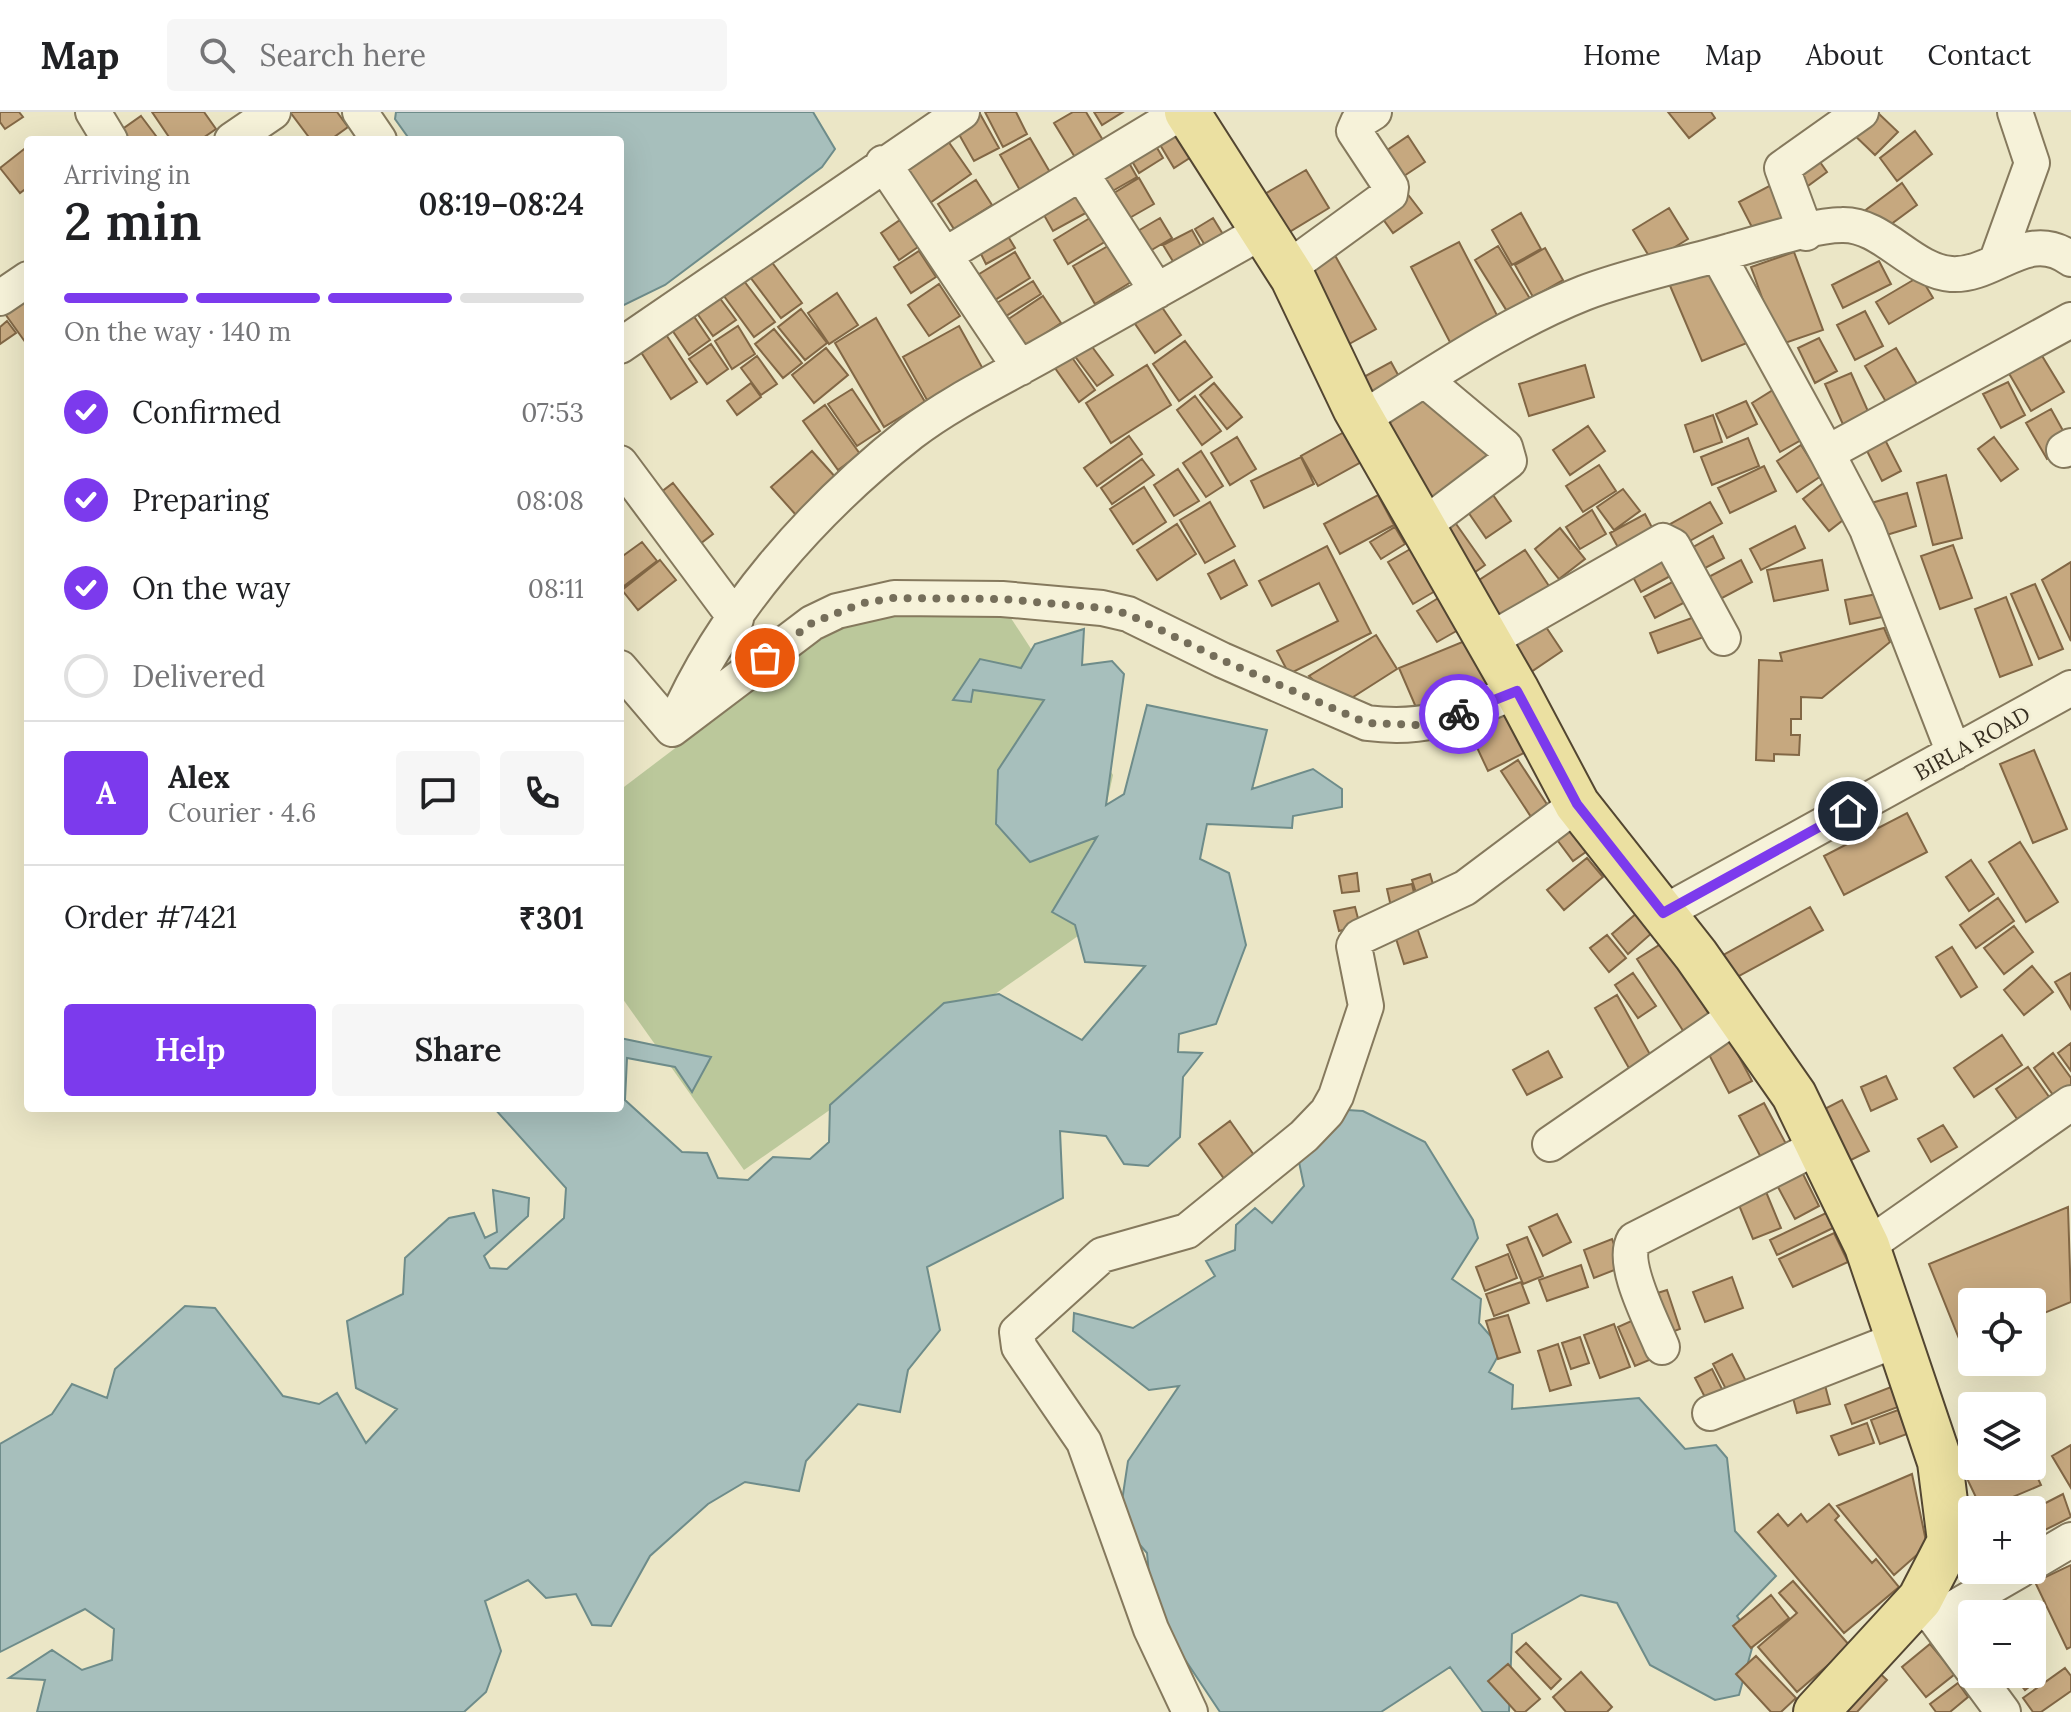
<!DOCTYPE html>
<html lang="en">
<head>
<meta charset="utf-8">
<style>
  :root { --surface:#fff; --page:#f6f6f6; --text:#202124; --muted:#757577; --line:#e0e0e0; --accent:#7c3aed }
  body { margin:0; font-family:Lora,serif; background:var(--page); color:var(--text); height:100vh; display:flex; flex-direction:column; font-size:30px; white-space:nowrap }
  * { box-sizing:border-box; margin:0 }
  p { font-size:26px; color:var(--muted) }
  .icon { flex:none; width:44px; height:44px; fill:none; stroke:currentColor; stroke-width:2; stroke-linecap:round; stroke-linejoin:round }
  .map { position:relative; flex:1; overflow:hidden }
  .panel { position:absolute; left:24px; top:24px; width:600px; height:976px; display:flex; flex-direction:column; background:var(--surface); border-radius:8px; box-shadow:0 8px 32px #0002 }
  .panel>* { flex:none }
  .fabs { position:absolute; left:1958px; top:1176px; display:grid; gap:16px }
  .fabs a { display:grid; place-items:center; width:88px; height:88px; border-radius:8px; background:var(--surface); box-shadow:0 8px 32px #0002; font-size:40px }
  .pin { position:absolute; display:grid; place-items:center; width:68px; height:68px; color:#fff; margin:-34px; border:4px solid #fff; border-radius:50%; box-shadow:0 2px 8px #0007 }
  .courier { position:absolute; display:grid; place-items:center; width:80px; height:80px; margin:-40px; border:6px solid #7c3aed; border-radius:50%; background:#fff; color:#222; box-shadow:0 2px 10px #0007 }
  .head em { font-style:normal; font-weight:600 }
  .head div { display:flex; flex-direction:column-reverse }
  .head { display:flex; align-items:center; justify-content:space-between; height:136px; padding:0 40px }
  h1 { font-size:52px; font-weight:600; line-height:60px }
  .bar { display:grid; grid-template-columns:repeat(4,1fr); gap:12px 8px; align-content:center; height:96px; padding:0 40px }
  .bar i { height:10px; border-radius:6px; background:var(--line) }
  .bar .selected { background:var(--accent) }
  .bar p { grid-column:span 4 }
  .line { display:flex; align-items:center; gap:20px; padding:0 40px; border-top:2px solid var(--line) }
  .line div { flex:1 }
  .round { display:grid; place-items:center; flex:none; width:84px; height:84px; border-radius:8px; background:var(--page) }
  ol { padding:0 40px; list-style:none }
  li { display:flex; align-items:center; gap:24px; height:88px }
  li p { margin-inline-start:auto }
  li .icon { padding:8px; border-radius:50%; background:var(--accent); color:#fff; stroke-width:4 }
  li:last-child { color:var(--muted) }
  li i { width:44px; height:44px; border:4px solid var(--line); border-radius:50% }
  .button { display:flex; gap:16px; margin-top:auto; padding:16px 40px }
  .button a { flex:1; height:92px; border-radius:8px; background:var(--accent); color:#fff; font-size:32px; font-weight:600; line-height:92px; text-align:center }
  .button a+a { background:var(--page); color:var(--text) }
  header { display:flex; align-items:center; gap:48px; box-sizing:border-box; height:112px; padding:0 40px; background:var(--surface); border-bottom:2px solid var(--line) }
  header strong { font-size:38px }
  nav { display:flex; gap:44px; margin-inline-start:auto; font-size:28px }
  .search { width:560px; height:72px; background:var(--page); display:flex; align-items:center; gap:20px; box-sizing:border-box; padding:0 28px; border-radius:8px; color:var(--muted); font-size:30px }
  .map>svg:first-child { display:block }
</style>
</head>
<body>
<header>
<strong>Map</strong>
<div class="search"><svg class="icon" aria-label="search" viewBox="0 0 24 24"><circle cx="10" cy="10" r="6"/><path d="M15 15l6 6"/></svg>Search here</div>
<nav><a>Home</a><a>Map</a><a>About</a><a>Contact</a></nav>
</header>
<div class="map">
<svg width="2071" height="1600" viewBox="0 0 2071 1600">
  <rect width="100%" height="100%" fill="#ebe6c6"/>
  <path fill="#bbc89b" d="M861,495L1007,500L1113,663L1078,824L744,1058L620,883V678Z"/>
  <path fill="#a7bfbc" stroke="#6e8c8a" stroke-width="2" d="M396,0H813L835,37L822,55L665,173L620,195V28H410L395,7Z
    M1084,517L1082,553L1112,549L1124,562L1106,693L1124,682L1147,593L1267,618L1252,677L1313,657L1342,677V695L1293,704L1292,716L1207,712L1200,747L1229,761L1246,833L1216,912L1179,922L1178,940L1202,941L1183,965L1180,1025L1148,1054L1124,1052L1106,1024L1060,1019L1063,1086L927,1155L940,1218L908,1258L900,1300L858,1292L806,1349L799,1379L745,1370L708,1392L650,1444L611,1514L592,1513L576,1482L546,1486L528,1468L485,1489L501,1539L486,1580L464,1600H37L45,1568L9,1566L52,1538L82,1558L112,1548L114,1517L85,1497L0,1540V1332L52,1302L72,1272L107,1286L115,1257L185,1194L215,1196L283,1284L319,1292L337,1281L366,1331L397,1297L356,1276L347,1209L403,1182L405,1146L449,1106L474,1101L485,1126L497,1120L493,1078L529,1086L528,1104L484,1144L490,1156L507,1157L564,1106L566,1076L494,996H620V926L711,945L692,980L675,955L627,946L625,988L682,1040L707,1041L718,1066L748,1068L773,1045L810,1047L829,1030L830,993L944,891L999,882L1082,928L1145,854L1085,850L1075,813L1052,800L1097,725L1030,750L996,712L998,658L1044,588L973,578L971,590L953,588L980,547L1021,556L1035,532Z
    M1315,996L1363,999L1425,1030L1473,1108L1478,1126L1452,1167L1481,1187L1479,1211L1502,1237L1489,1260L1513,1273L1512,1297L1639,1286L1685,1337L1716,1333L1727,1346L1735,1419L1776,1464L1737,1504L1754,1529L1739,1583L1715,1588L1650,1553L1617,1491L1581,1483L1512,1522L1509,1600H1483L1450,1555L1381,1600H1220L1184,1546L1151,1484L1147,1441L1119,1409L1128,1349L1179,1274L1149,1278L1073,1219L1074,1201L1133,1216L1215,1164L1206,1149L1235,1138L1236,1113L1255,1096L1272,1111L1304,1074L1299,1050L1269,1066Z"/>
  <path fill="#c6a87f" stroke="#826745" stroke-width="2" d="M0,0H19L23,5L5,17L0,10Z
    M152,0H204L216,17L200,28H171Z
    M290,0H337L348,15L330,28H311Z
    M971,0H979L999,36L974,49L952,10Z
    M985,0H1016L1027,22L1003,35Z
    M1073,0H1086L1104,30L1076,47L1054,11Z
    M1094,0H1123L1102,13Z
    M1668,0H1711L1715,6L1689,26Z
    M1877,0L1898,20L1875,43L1847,16Z
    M141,4L159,28H118L114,23Z
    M1180,10L1199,40L1174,56L1156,26Z
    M941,19L971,62L927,93L897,49Z
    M1915,19L1932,42L1897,69L1880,46Z
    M1150,24L1163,46L1139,61L1126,39Z
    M1408,24L1425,50L1392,72L1374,47Z
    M1030,26L1051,62L1021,80L1000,43Z
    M28,34V75L20,81L0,56Z
    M1813,40L1827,60L1801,79L1786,59Z
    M1124,42L1137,65L1102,85L1089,62Z
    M1306,58L1329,96L1286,122L1263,83Z
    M1139,66L1154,92L1119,112L1104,87Z
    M1076,67L1093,97L1053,119L1036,89Z
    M976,68L992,93L954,117L938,92Z
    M1902,71L1917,93L1879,121L1863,100Z
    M1773,72L1789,103L1755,121L1739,90Z
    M1403,76L1422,101L1393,121L1375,96Z
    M1669,96L1688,127L1652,149L1633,118Z
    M1098,101L1113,125L1068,152L1054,128Z
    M1521,101L1541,137L1512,153L1492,118Z
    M1160,106L1172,126L1143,143L1131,123Z
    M1213,106L1224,124L1206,135L1195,117Z
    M900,108L918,135L899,148L881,121Z
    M1192,118L1202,136L1174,151L1163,133Z
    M1006,121L1015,136L986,152L978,136Z
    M1115,130L1136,167L1095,192L1073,154Z
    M1459,130L1501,211L1453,236L1411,155Z
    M1498,134L1532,190L1510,204L1475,148Z
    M1545,136L1563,168L1533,185L1515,153Z
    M1332,138L1376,217L1342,236L1298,158Z
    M919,139L936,165L911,181L894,155Z
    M1015,140L1030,166L987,193L971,167Z
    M1794,140L1823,218L1779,233L1751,155Z
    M768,145L802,191L781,206L747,161Z
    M1879,149L1891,172L1843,196L1832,173Z
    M1714,150L1747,231L1702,249L1668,169Z
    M1920,164L1933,186L1889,212L1876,190Z
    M741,165L775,210L754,225L721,180Z
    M1033,169L1041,182L995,211L987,197Z
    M939,172L960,204L929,224L908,193Z
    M716,181L736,208L713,224L694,197Z
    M837,181L858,213L829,232L808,201Z
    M25,183L28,188V234L3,199Z
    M1043,184L1061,211L1016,241L998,214Z
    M1155,185L1181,223L1155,241L1129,203Z
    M801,197L827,231L805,248L778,215Z
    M1865,199L1883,234L1855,248L1837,213Z
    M691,200L710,228L689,243L670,215Z
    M876,206L925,290L884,315L835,231Z
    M7,209L16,221L0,232V215Z
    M738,214L755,242L732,257L715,229Z
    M959,214L983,257L927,288L903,245Z
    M774,217L802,251L783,266L755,232Z
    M665,221L697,270L671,287L639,237Z
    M1084,224L1113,263L1097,274L1068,235Z
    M1819,226L1837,259L1815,271L1798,236Z
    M1185,229L1212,265L1179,289L1153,252Z
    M711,232L728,257L707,272L689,247Z
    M2036,234L2064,280L2031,299L2004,253Z
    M826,236L848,263L814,291L792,263Z
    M1896,236L1920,277L1889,295L1865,254Z
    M1066,237L1095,278L1079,290L1050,249Z
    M757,244L777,272L761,283L741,256Z
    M1391,250L1402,270L1373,286L1362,266Z
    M1147,253L1171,293L1111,331L1086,291Z
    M1585,253L1594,285L1529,304L1519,272Z
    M1851,261L1871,306L1845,317L1825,272Z
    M2008,270L2025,303L2001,316L1983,282Z
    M751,271L761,285L737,303L727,289Z
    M1214,271L1242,305L1227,317L1200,283Z
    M852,277L880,319L857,334L828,292Z
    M1773,278L1801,328L1780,340L1752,291Z
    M1423,279L1493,347L1431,397L1389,312Z
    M1195,284L1221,319L1202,333L1177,298Z
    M1746,289L1757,312L1727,326L1716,302Z
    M825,293L860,342L838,358L803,309Z
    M2051,297L2071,333L2047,347L2026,311Z
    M1713,303L1722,330L1694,340L1685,313Z
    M1588,314L1605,339L1570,363L1553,338Z
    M1346,319L1363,349L1318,374L1301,344Z
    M1881,320L1901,359L1882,369L1862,329Z
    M1129,324L1142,342L1097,374L1084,356Z
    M1237,325L1256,357L1230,373L1211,341Z
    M1994,325L2018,357L2001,369L1978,337Z
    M1748,326L1759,354L1712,373L1701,345Z
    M1801,333L1821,364L1797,380L1777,349Z
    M812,339L837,367L796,403L771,375Z
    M1201,339L1223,374L1206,385L1183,351Z
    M1301,345L1314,372L1264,396L1251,369Z
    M1142,347L1154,363L1112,392L1101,376Z
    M1599,353L1616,379L1583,400L1566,374Z
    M1764,354L1776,379L1730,401L1718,376Z
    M1178,357L1199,389L1174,404L1154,373Z
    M1946,363L1962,426L1933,433L1917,371Z
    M1826,369L1852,401L1829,419L1803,387Z
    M673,371L713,422L692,438L652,387Z
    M1144,375L1166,410L1133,432L1110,397Z
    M1623,377L1640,399L1614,418L1597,395Z
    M1491,380L1511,409L1486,426L1466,397Z
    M1907,381L1916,414L1880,425L1871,391Z
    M1378,383L1394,413L1340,442L1324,412Z
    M1210,390L1235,434L1205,451L1180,408Z
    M1710,390L1722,411L1677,436L1665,415Z
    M1592,398L1606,422L1580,437L1566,415Z
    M1645,402L1659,429L1625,448L1610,421Z
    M1454,409L1485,453L1464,468L1433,424Z
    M1177,412L1196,442L1157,468L1137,438Z
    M1795,414L1805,436L1761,458L1750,437Z
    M1395,415L1405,432L1381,447L1370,430Z
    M1560,416L1585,447L1559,467L1535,437Z
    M1713,424L1724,446L1692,463L1681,442Z
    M642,430L657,449L620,477V446Z
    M1953,433L1972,486L1940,497L1921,444Z
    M1327,434L1371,521L1289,562L1277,539L1338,509L1319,471L1272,494L1259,469Z
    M1412,436L1437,478L1413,492L1388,450Z
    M1661,436L1674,462L1641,480L1627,454Z
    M1525,438L1551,477L1496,513L1470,474Z
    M660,448L676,468L638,498L622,478Z
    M1234,448L1247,473L1221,487L1208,462Z
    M1741,448L1752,470L1709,493L1697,471Z
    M1822,448L1828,478L1774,489L1767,458Z
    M2071,450V529L2042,468Z
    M1678,467L1689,488L1655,506L1644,485Z
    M2035,472L2063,537L2039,547L2011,482Z
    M1877,482L1882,505L1850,512L1845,488Z
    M1440,485L1460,517L1437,530L1417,499Z
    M2006,485L2032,553L2000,565L1975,497Z
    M1538,503L1562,539L1528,562L1503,526Z
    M1700,503L1707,524L1658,541L1650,521Z
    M1884,516L1890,530L1822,586L1801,585V607H1791V623H1800L1799,643L1774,642V649L1756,648L1759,548L1782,549L1780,541Z
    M1376,523L1397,557L1339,594L1309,564Z
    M1472,526L1494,576L1421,607L1399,556Z
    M1504,594L1526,640L1488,659L1466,612Z
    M2034,638L2067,717L2033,731L2000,652Z
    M1518,648L1552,700L1535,711L1501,659Z
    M1907,701L1927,740L1844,783L1824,744Z
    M1566,705L1590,737L1573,749L1549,717Z
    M2020,730L2058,790L2026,810L1989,750Z
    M1587,746L1603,765L1564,798L1547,778Z
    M1971,748L1994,782L1969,799L1946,765Z
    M1357,761L1359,779L1342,781L1339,764Z
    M1430,762L1438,789L1420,794L1412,768Z
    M1412,772L1417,794L1392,799L1387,777Z
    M1998,786L2014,809L1976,836L1960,813Z
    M1355,795L1360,814L1339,819L1334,799Z
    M1810,795L1823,818L1730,869L1718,846Z
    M1637,801L1653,820L1628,842L1612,822Z
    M1414,807L1427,845L1404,852L1392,814Z
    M2014,814L2033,840L2004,862L1984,836Z
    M1607,823L1626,846L1609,860L1590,836Z
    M1664,830L1715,912L1689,928L1637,847Z
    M1952,835L1977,875L1961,885L1936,845Z
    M2032,854L2053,880L2024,903L2004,878Z
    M1633,861L1656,894L1638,906L1615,873Z
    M2071,861V897L2055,870Z
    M1617,883L1652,946L1630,958L1595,896Z
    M1726,920L1752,969L1729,981L1703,931Z
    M2002,923L2022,953L1974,985L1954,956Z
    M2071,931V959L2058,941Z
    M1548,939L1562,965L1527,983L1513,958Z
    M2053,941L2071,966V981L2058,990L2034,956Z
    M2028,955L2052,989L2020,1011L1996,977Z
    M1886,964L1897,987L1871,999L1861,975Z
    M1842,988L1869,1039L1835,1056L1809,1005Z
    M1764,991L1792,1043L1767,1057L1739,1004Z
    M1230,1009L1256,1046L1225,1068L1199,1032Z
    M1943,1013L1957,1035L1931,1050L1918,1027Z
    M1796,1048L1819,1094L1795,1107L1771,1062Z
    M1764,1075L1781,1116L1753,1127L1736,1086Z
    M2068,1095L2071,1190L2032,1206V1190H1972V1230L1962,1234L1929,1152Z
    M1826,1101L1833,1116L1777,1143L1770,1128Z
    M1557,1102L1571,1130L1543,1144L1529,1115Z
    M1834,1121L1848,1150L1793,1175L1779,1147Z
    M1527,1125L1543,1164L1523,1172L1507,1133Z
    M1612,1127L1622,1155L1594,1166L1584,1138Z
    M1508,1142L1517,1166L1485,1179L1476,1155Z
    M1581,1153L1588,1175L1547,1189L1539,1168Z
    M1732,1165L1743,1196L1705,1210L1693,1180Z
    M1521,1170L1529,1191L1494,1204L1486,1182Z
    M1667,1178L1680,1217L1661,1224L1648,1184Z
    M1508,1203L1520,1240L1498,1247L1486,1209Z
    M1638,1206L1654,1246L1635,1254L1618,1215Z
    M1614,1212L1630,1255L1600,1266L1584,1223Z
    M1580,1225L1589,1251L1571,1257L1562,1231Z
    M1558,1232L1571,1273L1550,1279L1538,1239Z
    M1732,1242L1749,1275L1730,1285L1713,1252Z
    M1712,1257L1726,1285L1709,1293L1695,1266Z
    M1822,1262L1830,1292L1797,1301L1789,1271Z
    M1891,1275L1898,1295L1852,1312L1845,1293Z
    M1898,1298L1907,1322L1880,1332L1871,1308Z
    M1867,1311L1874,1331L1839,1343L1831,1324Z
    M1972,1323V1354H2032L2041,1373L1982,1398L1951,1333Z
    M2071,1333V1376L2052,1344Z
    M1912,1362L1927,1434L1894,1463L1837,1394Z
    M2063,1382L2071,1405L2043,1419L2032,1398Z
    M1829,1392L1839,1404L1835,1408L1872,1451L1876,1447L1899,1475L1844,1521L1758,1420L1778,1402L1788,1414L1801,1402L1807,1410Z
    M2071,1453V1535L2067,1537L2035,1470Z
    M1793,1469L1850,1534L1797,1580L1758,1535L1797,1501L1779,1481Z
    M1771,1483L1789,1506L1751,1536L1733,1514Z
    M1526,1531L1561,1567L1551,1577L1516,1540Z
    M1930,1532L1955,1562L1926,1585L1902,1555Z
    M1756,1544L1796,1586L1781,1600H1771L1736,1562Z
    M2032,1548L2044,1563L2025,1578L2012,1562H2032Z
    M1508,1552L1540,1587L1525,1600H1516L1488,1569Z
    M1871,1553L1887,1568L1857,1600H1828Z
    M2065,1556L2071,1564V1579L2041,1600H2033L2023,1586Z
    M1581,1560L1612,1595L1607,1600H1566L1553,1585Z
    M1958,1571L1968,1585L1950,1600H1936L1930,1592Z"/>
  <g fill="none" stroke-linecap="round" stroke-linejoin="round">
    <defs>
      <path id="minor" d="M93,0L110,28
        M360,0L379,28
        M232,28L273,0
        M883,51L1020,256
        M1081,61L1157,179
        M1806,121L1782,56L1861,0
        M945,143L1182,0
        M1718,143L1827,341
        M1997,148L2032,51L2015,0
        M1287,157L1390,82L1391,75L1354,19L1358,10L1374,0
        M0,186L28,167
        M620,234L962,0
        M1363,306C1434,262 1506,212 1584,181C1631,163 1682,153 1730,139C1760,131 1813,113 1842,113C1883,112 1911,159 1951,162C1995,165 2027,115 2071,147
        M2064,338L2071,334
        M620,351L736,507
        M1423,414L1509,349L1505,335L1425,268
        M1488,529L1663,429L1673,434L1723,526
        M620,556L672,617L812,511L837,499L894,486L1002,487L1102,496L1128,502L1222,548L1367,611C1430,619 1460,602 1517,579
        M673,615C722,500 813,398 911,321C950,291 998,268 1041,244C1115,202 1189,161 1263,119
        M1954,641L1867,417L1827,341L2071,208
        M1663,801L2071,576
        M1550,1032L1740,901
        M1867,1134L2071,991
        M1662,1235C1652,1210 1620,1151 1634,1128L1819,1034
        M1710,1301L1899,1227
        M2032,1451L2071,1428
        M1923,1490L1972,1557
        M1935,1507L2020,1458
        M1975,1562L2003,1600
        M1190,1600L1151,1517L1084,1330L1019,1235L1017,1220L1102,1143L1187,1119L1304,1024L1327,1000L1336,984L1366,894L1354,834L1360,825L1465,776L1577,692"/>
      <path id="major" d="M1187,0L1293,166L1355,296L1517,579L1577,692L1696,843L1794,983L1867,1134L1940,1350L1950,1429L1920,1487L1816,1600"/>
    </defs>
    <use href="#minor" stroke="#85795d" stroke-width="38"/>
    <use href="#major" stroke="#534631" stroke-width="48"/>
    <use href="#minor" stroke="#f6f2d9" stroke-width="34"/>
    <use href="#major" stroke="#ebe0a1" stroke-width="44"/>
  </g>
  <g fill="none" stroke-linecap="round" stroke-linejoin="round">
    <path stroke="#756e5a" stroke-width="8" stroke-dasharray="0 14.4" d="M765,546L812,511L863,491L894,486L1002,487L1102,496L1128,502L1222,548L1367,611L1417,613L1459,602"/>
    <path stroke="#7c3aed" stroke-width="10" d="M1459,602L1517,579L1577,692L1663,801L1848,699"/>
  </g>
  <g text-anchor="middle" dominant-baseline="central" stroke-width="6" stroke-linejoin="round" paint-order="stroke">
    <g font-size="22" fill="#362e20" stroke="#f3efd5">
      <text transform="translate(1972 631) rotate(-29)">BIRLA ROAD</text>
    </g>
  </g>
</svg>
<div class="fabs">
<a><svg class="icon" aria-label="locate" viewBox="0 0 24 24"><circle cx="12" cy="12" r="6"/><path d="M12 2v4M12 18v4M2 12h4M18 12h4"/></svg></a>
<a><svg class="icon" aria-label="layers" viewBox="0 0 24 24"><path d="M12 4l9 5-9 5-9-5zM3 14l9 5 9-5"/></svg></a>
<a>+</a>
<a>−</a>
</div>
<div class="pin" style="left:765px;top:546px;background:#ea580c"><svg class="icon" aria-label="bag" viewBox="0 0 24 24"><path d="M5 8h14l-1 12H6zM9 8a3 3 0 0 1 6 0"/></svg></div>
<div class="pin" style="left:1848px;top:699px;background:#1f2937"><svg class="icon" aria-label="home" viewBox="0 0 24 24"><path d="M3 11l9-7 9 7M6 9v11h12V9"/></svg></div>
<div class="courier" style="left:1459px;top:602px"><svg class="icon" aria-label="bike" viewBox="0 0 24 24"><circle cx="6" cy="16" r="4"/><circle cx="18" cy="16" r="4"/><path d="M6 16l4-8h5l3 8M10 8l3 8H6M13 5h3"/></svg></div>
<section class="panel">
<div class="head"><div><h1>2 min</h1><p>Arriving in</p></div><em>08:19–08:24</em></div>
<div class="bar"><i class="selected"></i><i class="selected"></i><i class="selected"></i><i></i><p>On the way · 140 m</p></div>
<ol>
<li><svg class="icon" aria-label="check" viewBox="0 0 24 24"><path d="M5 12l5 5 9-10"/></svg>Confirmed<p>07:53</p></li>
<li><svg class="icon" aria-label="check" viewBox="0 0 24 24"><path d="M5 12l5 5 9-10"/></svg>Preparing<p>08:08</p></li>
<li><svg class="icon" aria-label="check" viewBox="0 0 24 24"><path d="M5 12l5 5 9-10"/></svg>On the way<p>08:11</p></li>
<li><i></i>Delivered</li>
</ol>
<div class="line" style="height:144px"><b class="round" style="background:var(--accent);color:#fff">A</b><div><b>Alex</b><p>Courier · 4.6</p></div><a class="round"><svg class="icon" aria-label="chat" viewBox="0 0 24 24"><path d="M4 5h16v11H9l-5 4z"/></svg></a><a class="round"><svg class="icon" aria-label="phone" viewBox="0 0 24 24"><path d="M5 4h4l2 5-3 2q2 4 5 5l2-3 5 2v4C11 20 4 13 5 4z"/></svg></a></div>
<div class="line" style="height:104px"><div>Order #7421</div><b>₹301</b></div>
<div class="button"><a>Help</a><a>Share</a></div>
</section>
</div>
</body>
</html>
